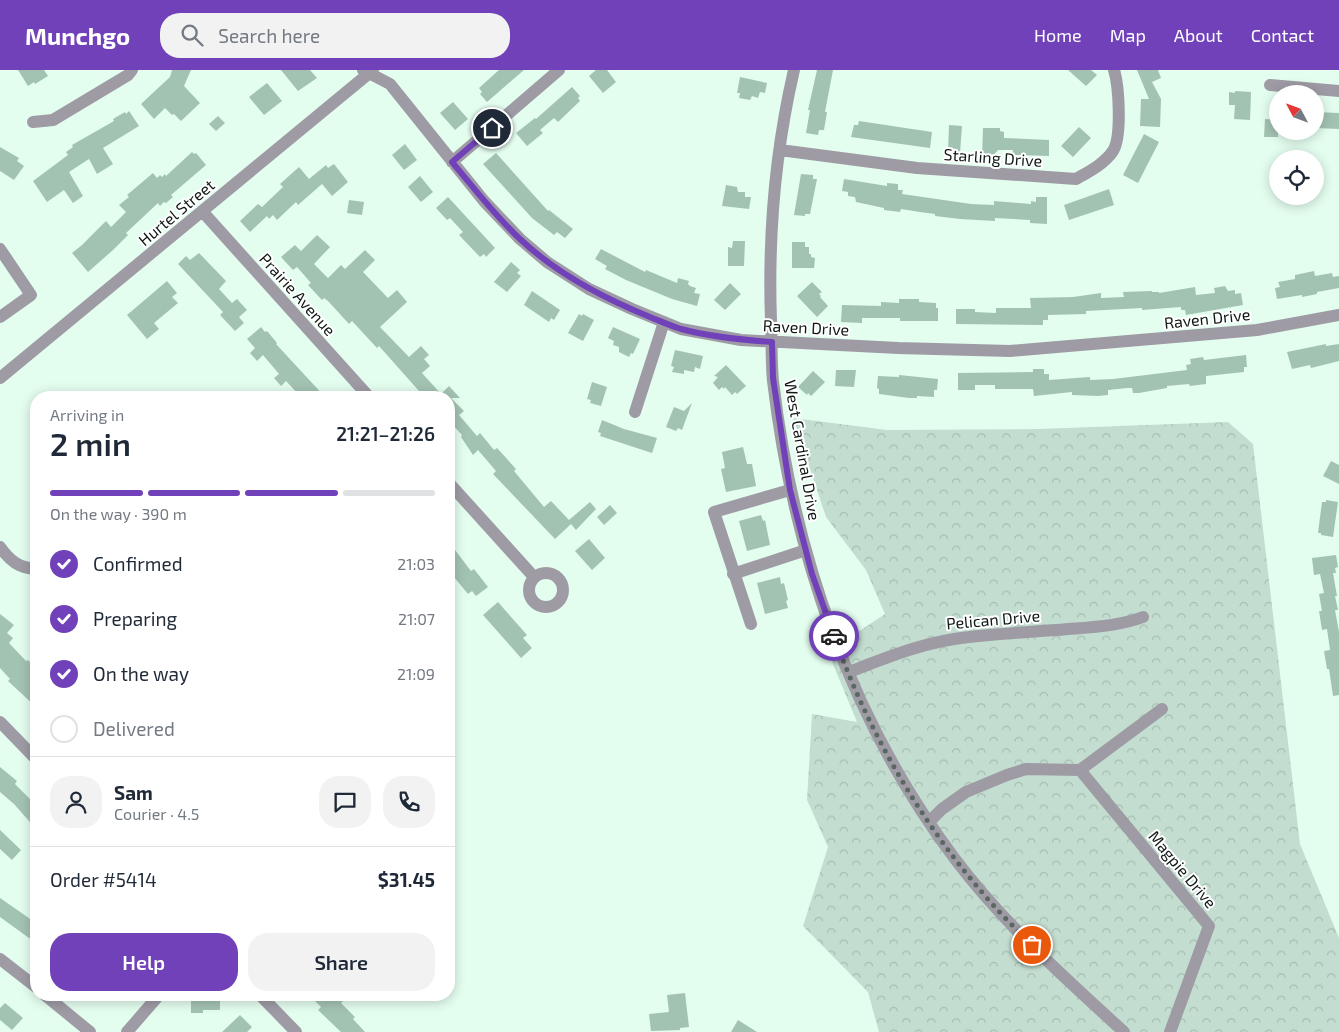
<!DOCTYPE html>
<html lang="en">
<head>
<meta charset="utf-8">
<style>
  :root { --surface:#fff; --page:#f2f2f3; --text:#1f2937; --muted:#747a83; --line:#e0e1e3; --accent:#7041b9 }
  body { margin:0; font-family:"Exo 2",sans-serif; background:var(--page); color:var(--text); height:100vh; display:flex; flex-direction:column; font-size:19px; white-space:nowrap }
  * { box-sizing:border-box; margin:0 }
  p { font-size:16px; color:var(--muted) }
  .icon { flex:none; width:28px; height:28px; fill:none; stroke:currentColor; stroke-width:2; stroke-linecap:round; stroke-linejoin:round }
  .map { position:relative; flex:1; overflow:hidden }
  .drawer { position:absolute; left:30px; top:321px; width:425px; height:610px; display:flex; flex-direction:column; background:var(--surface); border-radius:20px; box-shadow:0 2px 12px #0003 }
  .drawer>* { flex:none }
  .needle { width:32px; rotate:311deg }
  .buttons { position:absolute; left:1269px; top:15px; display:grid; gap:10px }
  .buttons a { display:grid; place-items:center; width:55px; height:55px; border-radius:50%; background:var(--surface); box-shadow:0 2px 12px #0003; font-size:25px }
  .pin { position:absolute; display:grid; place-items:center; width:42px; height:42px; color:#fff; margin:-21px; border:2px solid #fff; border-radius:50%; box-shadow:0 1px 5px #0007 }
  .courier { position:absolute; display:grid; place-items:center; width:50px; height:50px; margin:-25px; border:4px solid #7041b9; border-radius:50%; background:#fff; color:#222; box-shadow:0 1px 6px #0007 }
  .summary em { font-style:normal; font-weight:600 }
  .summary div { display:flex; flex-direction:column-reverse }
  .summary { display:flex; align-items:center; justify-content:space-between; height:85px; padding:0 20px }
  h1 { font-size:32px; font-weight:600; line-height:38px }
  .bar { display:grid; grid-template-columns:repeat(4,1fr); gap:8px 5px; align-content:center; height:60px; padding:0 20px }
  .bar i { height:6px; border-radius:4px; background:var(--line) }
  .bar .current { background:var(--accent) }
  .bar p { grid-column:span 4 }
  .line { display:flex; align-items:center; gap:12px; padding:0 20px; border-top:1px solid var(--line) }
  .line div { flex:1 }
  .round { display:grid; place-items:center; flex:none; width:52px; height:52px; border-radius:20px; background:var(--page) }
  ol { padding:0 20px; list-style:none }
  li { display:flex; align-items:center; gap:15px; height:55px }
  li p { margin-inline-start:auto }
  li .icon { padding:5px; border-radius:50%; background:var(--accent); color:#fff; stroke-width:4 }
  li:last-child { color:var(--muted) }
  li i { width:28px; height:28px; border:2px solid var(--line); border-radius:50% }
  .primary-button { display:flex; gap:10px; margin-top:auto; padding:10px 20px }
  .primary-button a { flex:1; height:58px; border-radius:20px; background:var(--accent); color:#fff; font-size:20px; font-weight:600; line-height:58px; text-align:center }
  .primary-button a+a { background:var(--page); color:var(--text) }
  header { display:flex; align-items:center; gap:30px; box-sizing:border-box; height:70px; padding:0 25px; background:var(--accent); color:#fff }
  header strong { font-size:24px }
  nav { display:flex; gap:28px; margin-inline-start:auto; font-size:18px }
  .search { width:350px; height:45px; background:var(--page); display:flex; align-items:center; gap:12px; box-sizing:border-box; padding:0 18px; border-radius:20px; color:var(--muted); font-size:19px }
  .map>svg:first-child { display:block }
</style>
</head>
<body>
<header>
<strong>Munchgo</strong>
<div class="search"><svg class="icon" aria-label="search" viewBox="0 0 24 24"><circle cx="10" cy="10" r="6"/><path d="M15 15l6 6"/></svg>Search here</div>
<nav><a>Home</a><a>Map</a><a>About</a><a>Contact</a></nav>
</header>
<div class="map">
<svg width="1339" height="962" viewBox="0 0 1339 962">
  <defs>
    <pattern id="forest-crowns" width="20" height="18" patternUnits="userSpaceOnUse" patternTransform="scale(1.25)"><rect width="20" height="18" fill="#c3ded0"/><path d="M2 6a3 3 0 1 1 6 0M12 15a3 3 0 1 1 6 0" fill="none" stroke="#a6beb2"/></pattern>
  </defs>
  <rect width="100%" height="100%" fill="#e3fdef"/>
  <path fill="url(#forest-crowns)" d="M793,348L887,360L1039,359L1228,352L1253,374L1300,774L1339,868V962H879L868,922L803,856L828,777L807,730L812,644L857,652L828,582L885,544L866,500L826,447Z"/>
  <path fill="#a3c3b2" d="M18,0H44L48,6L35,14L34,12L28,16Z
    M172,0H191L184,16L200,33L181,51L174,44L172,45L165,38L154,49L141,34L170,7Z
    M281,0H310L317,8L298,21Z
    M499,0H524L487,32L480,24L482,22L479,18Z
    M596,0H607L616,12L603,23L589,6Z
    M817,0H833L825,42H827L824,60H819L818,65L806,63L810,40H808Z
    M1068,0H1091L1097,5L1086,16Z
    M1137,0H1158L1161,8L1152,12L1161,29L1160,57L1140,56L1141,29H1149Z
    M740,7L767,13L765,23L760,22L758,28L752,26L750,30L739,28L740,23H737Z
    M267,13L282,31L264,45L249,27Z
    M572,17L580,26L578,28L580,31L558,52L554,48L540,60L543,63L527,76L516,63L535,48L536,49Z
    M1235,21L1251,22L1250,50L1234,49L1235,35H1229V22L1235,23Z
    M453,32L468,49L455,60L440,43Z
    M129,41L139,56L103,78L113,94L97,104L89,89L69,102L83,126L73,133L64,120L47,132L33,111L68,85L66,82L73,77L72,75L114,51L113,49L125,42L126,44Z
    M1315,42L1339,43V59L1315,58Z
    M218,46L225,53L216,61L209,54Z
    M1265,49L1278,50V67H1264Z
    M859,51L932,62L930,78L851,67L854,55H858Z
    M949,55L962,56L960,83L948,82Z
    M1079,57L1091,68L1073,87L1061,76Z
    M983,58H1000V61L1004,62V68L1049,70V86L1012,85L1013,80H998L993,86H982Z
    M1144,64L1159,72L1138,113L1123,105Z
    M405,74L417,90L404,100L392,85Z
    M0,77L19,88L17,91L24,96L14,110L0,101Z
    M192,82L194,84L196,83L206,95L171,125L173,127L166,133L164,132L160,136L158,133L126,163L128,165L113,180L88,202L72,183L82,175L106,151L111,157L126,142L119,135L129,127L127,125L153,103L157,108L160,105L162,107L165,104L166,106Z
    M496,83L548,141L549,140L573,159L565,168L557,162L554,165L532,148L483,94Z
    M334,94L348,112L332,126L322,114L298,135L296,132L277,150L273,145L269,149L267,146L250,162L240,151L258,134L262,137L283,117L280,114L299,97L309,109L326,95L328,98Z
    M801,104L813,105V109H817L810,144H805V146L794,145Z
    M420,106L433,122L421,132L408,117Z
    M844,109L887,116V113L898,114V120H903L902,124L971,134L994,135V131L1031,134V131L1036,132V127H1047V154L1030,153V150L995,148V151L960,149L935,146V144L920,142L901,139L900,142L884,140V138L856,132L855,127L848,126V122L842,121Z
    M726,115L737,117L738,122H745V127H751L749,139L722,136Z
    M1109,119L1114,135L1069,150L1064,135Z
    M448,127L495,178L486,187L484,184L480,187L459,165L463,162L450,148L447,150L436,138Z
    M349,130L364,132L362,145L347,143Z
    M317,165L330,177L314,194L328,208L341,195L345,199L365,180L375,190L363,202L388,228L397,220L407,232L380,257L409,287L421,276L429,285L424,289L430,296L422,303L441,324L449,316L460,328H451L464,341L459,345L477,366L480,363L494,380L497,378L516,399L514,401L544,437L551,431L569,450L590,432L596,439L576,460L571,454L555,469L493,404L496,401L478,380L473,385L461,367L462,365L451,353L449,355V328H423L418,322L419,321L379,276L377,278L352,251L349,254L328,231L324,228L322,230L308,215L311,213L297,197L293,200L281,187L295,175L301,181Z
    M733,171H745L744,196H728V177L732,178Z
    M792,172H805V177H809V184H811V187L815,188L814,198H792Z
    M601,179L645,202L646,200L677,213L678,208L689,211L688,214L690,216L696,218L694,223L700,224L697,236L672,229L626,210L605,199L607,196L595,189Z
    M199,183L226,211L219,219L232,233L237,229L247,240L239,247L244,253L235,261L220,245L223,242L178,194L186,186L190,190Z
    M511,192L520,200L517,203L521,206L507,222L494,212Z
    M1314,201L1315,206L1332,203L1333,207L1339,206V218L1317,222V224L1302,227V225L1277,229L1275,218L1280,217L1278,212L1295,209V205Z
    M167,211L177,223L172,227L178,233L154,253L159,259L147,269L127,245Z
    M812,212L822,222L819,224L821,226L820,227L828,236L817,247L797,226Z
    M730,213L741,224L725,240L714,230Z
    M1225,216L1228,221L1235,220V224L1241,223L1243,235L1186,245L1185,240H1181V237L1142,240V238L1086,241V244L1048,245V250H1043V255L956,254V239H975V242L996,243V238H1031L1030,228L1073,227L1101,223V228L1124,227L1123,222L1152,221V222H1159V223L1195,217L1196,225L1215,223L1214,218Z
    M532,221L560,240L554,250L551,248L549,252L524,235Z
    M899,229H919V232L936,233V238H938V251H900V248H862V253L841,252L842,235L881,236V232L899,233Z
    M579,244L582,246L583,244L594,250L583,271L568,263Z
    M261,257L265,262L267,261L277,273L276,274L326,328H302L286,311L281,316L274,308L279,304L263,285L257,291L250,283L255,278L247,269Z
    M613,257L640,269L633,284L631,283L629,287L619,282V277L613,275L614,271L608,268Z
    M1326,274V276L1339,274V291L1311,298L1310,295L1292,299L1287,282Z
    M675,280L703,286L700,299L695,297L694,302L684,300V304L672,302L674,297L671,296Z
    M1246,285L1247,297H1244V302L1206,306V314L1190,316L1189,314L1167,316V318L1139,323H1133L1132,318H1127L1108,320V325L1098,326L1072,325V322L1034,326L1033,319H995V315H975V320H958V303L1033,302V299H1044V304H1049V310L1090,307V310L1113,309L1187,300L1186,295L1191,294L1190,289L1203,287L1204,290Z
    M726,295L746,316L737,324L735,322L732,325L725,317L724,319L722,317L719,320L713,313L718,307L714,306Z
    M836,300H856L854,317L835,316Z
    M813,301L825,312L811,326L808,323L807,325L798,317Z
    M899,305L938,309L937,320H934V327L917,326V328H909L879,324V319L877,318L878,306L899,307Z
    M592,312L607,317L601,336L590,333L591,330L587,329Z
    M692,333L682,360L678,358L676,361L666,357L674,337L684,341Z
    M602,350L624,359L657,368L652,383L600,366L601,363L598,362Z
    M743,377L747,394H752L756,416L726,422L721,399L725,398L722,382Z
    M1331,391L1339,395V414L1323,406Z
    M1326,430L1338,432L1333,467L1321,465V463H1318L1322,432H1326Z
    M610,435L617,443L604,455L597,447Z
    M761,445L763,451L765,450L770,475L747,481L739,451Z
    M589,469L605,488L592,500L575,481Z
    M449,472L471,501L474,499L488,517L476,526L472,521L468,524L449,501Z
    M1336,485L1338,497L1335,498L1336,503H1333L1337,526H1335L1338,540H1335L1339,562V625L1333,626L1329,599H1327L1324,581L1330,580L1327,559L1322,560L1319,541H1322L1319,524L1324,523L1320,504L1314,505L1312,488Z
    M780,507L781,514L784,513L788,530L786,531L788,538L765,544L757,513Z
    M498,532L527,565L523,568L532,578L521,588L483,545Z
    M0,544L14,555L7,563L13,568L9,573L26,591L28,590L36,598V637L8,611L10,609L0,598Z
    M0,697L17,711L15,714L36,735V759L14,734L0,722Z
    M0,760L21,780L12,790L0,779Z
    M0,828L36,853V873L0,847Z
    M685,923L689,957L680,958V960L651,961L649,944L669,942L667,925Z
    M196,925H220V940H203V943H191V930H196Z
    M309,925H349L341,933L355,947L353,949L365,962H341L318,940L321,937Z
    M5,933L23,948L12,960L0,950V938Z
    M240,945L252,957L247,962H222Z
    M738,950L757,962H731Z"/>
  <g fill="none" stroke-linecap="round" stroke-linejoin="round">
    <path stroke="#9e9ba5" stroke-width="12" d="M363,0L390,14L484,131L520,169L547,192L589,219L632,239L681,259L741,270L898,278L1010,281L1257,260L1339,245
      M794,0C775,82 768,167 771,251C772,271 771,291 773,311C793,481 850,650 955,789C1003,853 1064,907 1124,962
      M1270,15L1339,21
      M33,52L53,50L128,5L132,0
      M780,80L917,98L1076,109C1090,101 1104,94 1113,81C1122,67 1119,16 1114,0
      M452,92L559,0
      M202,141L370,328
      M0,179L31,225L0,247
      M0,308L373,0
      M635,342L664,252
      M449,413L534,507
      M0,477C10,491 19,498 36,499
      M529 520a17 17 0 1 1 34 0a17 17 0 1 1-34 0Z
      M733,504L806,480
      M751,554L714,442L790,420
      M849,602C888,587 927,571 969,567C1002,563 1035,562 1068,559C1094,557 1119,556 1143,547
      M0,652L36,689
      M1080,700L1162,639
      M929,752L942,739L966,722L1007,705L1026,699L1080,700L1209,856L1170,962
      M0,889L36,917
      M45,925L90,962
      M260,925L296,962
      M127,962L159,925"/>
  </g>
  <g fill="none" stroke-linecap="round" stroke-linejoin="round">
    <path stroke="#596861" stroke-width="5" stroke-dasharray="0 9" d="M834,566C875,681 943,790 1032,875"/>
    <path stroke="#7041b9" stroke-width="6" d="M492,58L452,92C474,118 495,146 520,169C557,204 603,228 650,247C660,251 671,256 681,259C711,267 742,270 772,272L773,308L790,420L812,504L834,566"/>
  </g>
  <g text-anchor="middle" dominant-baseline="central" stroke-width="4" stroke-linejoin="round" paint-order="stroke">
    <g font-size="16" fill="#0f1814" stroke="#fff">
      <text transform="translate(993 87) rotate(4)">Starling Drive</text>
      <text transform="translate(176 142) rotate(-40)">Hurtel Street</text>
      <text transform="translate(298 224) rotate(48)">Prairie Avenue</text>
      <text transform="translate(1207 248) rotate(-6)">Raven Drive</text>
      <text transform="translate(806 257) rotate(3)">Raven Drive</text>
      <text transform="translate(803 380) rotate(80)">West Cardinal Drive</text>
      <text transform="translate(993 549) rotate(-5)">Pelican Drive</text>
      <text transform="translate(1183 799) rotate(50)">Magpie Drive</text>
    </g>
  </g>
</svg>
<div class="buttons">
<a><svg class="needle" viewBox="-14 -14 28 28"><path d="M0-13l5 13h-10z" fill="#e53935"/><path d="M0 13l5-13h-10z" fill="#747a83"/></svg></a>
<a><svg class="icon" aria-label="locate" viewBox="0 0 24 24"><circle cx="12" cy="12" r="6"/><path d="M12 2v4M12 18v4M2 12h4M18 12h4"/></svg></a>
</div>
<div class="pin" style="left:1032px;top:875px;background:#ea580c"><svg class="icon" aria-label="bag" viewBox="0 0 24 24"><path d="M5 8h14l-1 12H6zM9 8a3 3 0 0 1 6 0"/></svg></div>
<div class="pin" style="left:492px;top:58px;background:#1f2937"><svg class="icon" aria-label="home" viewBox="0 0 24 24"><path d="M3 11l9-7 9 7M6 9v11h12V9"/></svg></div>
<div class="courier" style="left:834px;top:566px"><svg class="icon" aria-label="car" viewBox="0 0 24 24"><path d="M5 17H2v-5l4-1 3-4h7l3 4 3 1v5h-3M9 17h6M6 11h13"/><circle cx="7" cy="17" r="2"/><circle cx="17" cy="17" r="2"/></svg></div>
<section class="drawer">
<div class="summary"><div><h1>2 min</h1><p>Arriving in</p></div><em>21:21–21:26</em></div>
<div class="bar"><i class="current"></i><i class="current"></i><i class="current"></i><i></i><p>On the way · 390 m</p></div>
<ol>
<li><svg class="icon" aria-label="check" viewBox="0 0 24 24"><path d="M5 12l5 5 9-10"/></svg>Confirmed<p>21:03</p></li>
<li><svg class="icon" aria-label="check" viewBox="0 0 24 24"><path d="M5 12l5 5 9-10"/></svg>Preparing<p>21:07</p></li>
<li><svg class="icon" aria-label="check" viewBox="0 0 24 24"><path d="M5 12l5 5 9-10"/></svg>On the way<p>21:09</p></li>
<li><i></i>Delivered</li>
</ol>
<div class="line" style="height:90px"><a class="round"><svg class="icon" aria-label="person" viewBox="0 0 24 24"><circle cx="12" cy="8" r="4"/><path d="M4 21q1-7 8-7t8 7"/></svg></a><div><b>Sam</b><p>Courier · 4.5</p></div><a class="round"><svg class="icon" aria-label="chat" viewBox="0 0 24 24"><path d="M4 5h16v11H9l-5 4z"/></svg></a><a class="round"><svg class="icon" aria-label="phone" viewBox="0 0 24 24"><path d="M5 4h4l2 5-3 2q2 4 5 5l2-3 5 2v4C11 20 4 13 5 4z"/></svg></a></div>
<div class="line" style="height:65px"><div>Order #5414</div><b>$31.45</b></div>
<div class="primary-button"><a>Help</a><a>Share</a></div>
</section>
</div>
</body>
</html>
